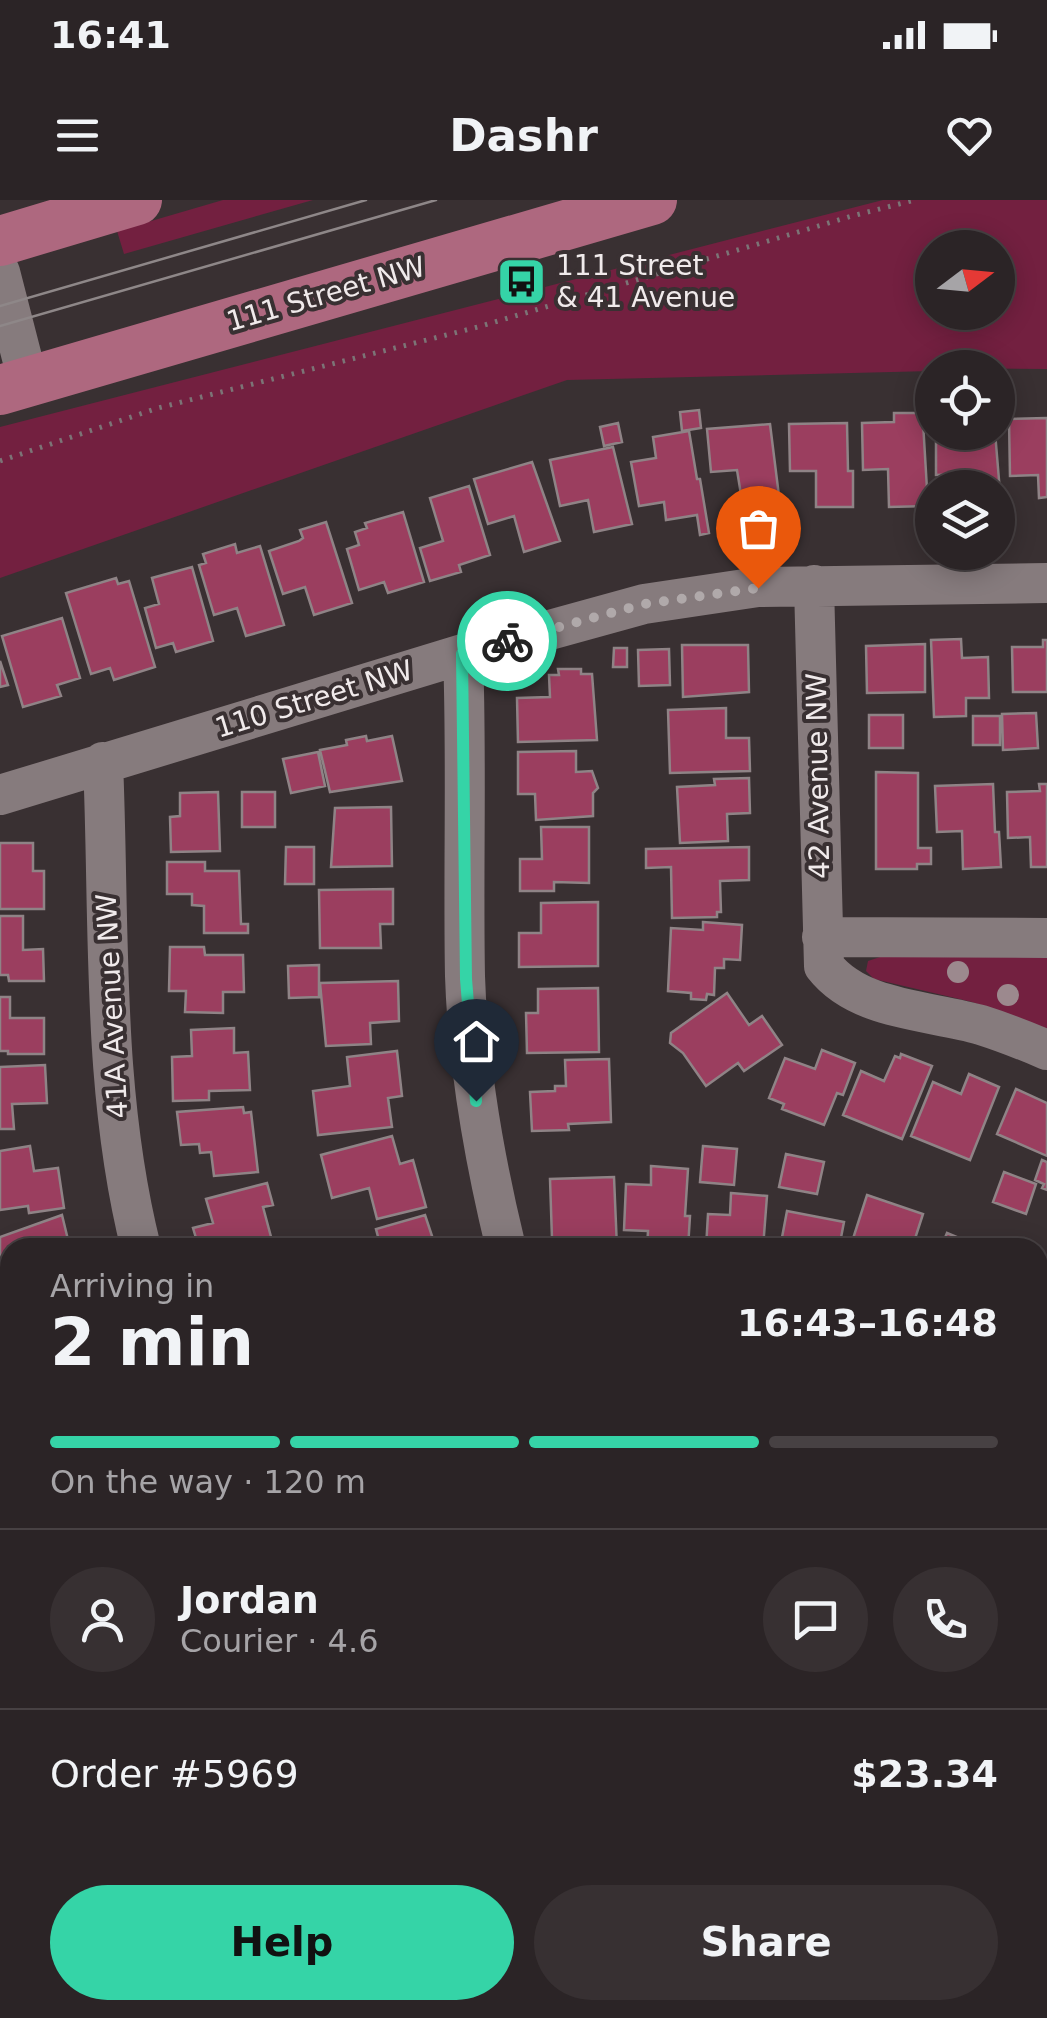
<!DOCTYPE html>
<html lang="en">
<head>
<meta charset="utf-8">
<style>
  :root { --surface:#2b2426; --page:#373032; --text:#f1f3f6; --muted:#a6a4a7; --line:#474143; --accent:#35d4a7 }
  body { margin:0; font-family:"DejaVu Sans",sans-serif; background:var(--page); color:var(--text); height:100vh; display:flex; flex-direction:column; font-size:38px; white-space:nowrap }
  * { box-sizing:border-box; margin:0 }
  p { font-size:32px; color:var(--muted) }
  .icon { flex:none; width:55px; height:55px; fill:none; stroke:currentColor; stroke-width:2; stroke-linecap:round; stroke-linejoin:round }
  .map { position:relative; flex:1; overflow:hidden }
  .drawer { position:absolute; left:0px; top:1038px; width:1048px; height:782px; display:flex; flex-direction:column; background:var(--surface); border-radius:30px 30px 0 0; box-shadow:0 5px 25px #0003,0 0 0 2px var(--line) }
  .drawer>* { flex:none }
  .needle { width:65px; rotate:74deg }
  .tools { position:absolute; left:915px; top:30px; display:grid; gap:20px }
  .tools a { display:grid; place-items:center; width:100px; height:100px; border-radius:50%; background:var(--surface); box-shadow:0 5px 25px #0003,0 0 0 2px var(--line); font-size:50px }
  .pin { position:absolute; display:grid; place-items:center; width:85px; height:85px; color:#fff; margin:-102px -42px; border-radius:50% 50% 50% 0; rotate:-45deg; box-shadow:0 0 10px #0007 }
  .pin .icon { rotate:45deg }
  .courier { position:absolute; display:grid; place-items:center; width:100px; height:100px; margin:-50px; border:8px solid #35d4a7; border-radius:50%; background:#fff; color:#222; box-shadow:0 2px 12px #0007 }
  .summary em { font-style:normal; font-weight:600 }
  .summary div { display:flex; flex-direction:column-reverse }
  .summary { display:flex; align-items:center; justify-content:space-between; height:170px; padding:0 50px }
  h1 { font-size:65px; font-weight:600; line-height:75px }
  .bar { display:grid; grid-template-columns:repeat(4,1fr); gap:15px 10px; align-content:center; height:120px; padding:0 50px }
  .bar i { height:12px; border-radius:8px; background:var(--line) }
  .bar .current { background:var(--accent) }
  .bar p { grid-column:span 4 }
  .line { display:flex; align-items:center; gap:25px; padding:0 50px; border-top:2px solid var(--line) }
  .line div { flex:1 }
  .round { display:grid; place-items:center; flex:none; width:105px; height:105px; border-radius:52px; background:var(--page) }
  .cta { display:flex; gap:20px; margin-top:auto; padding:20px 50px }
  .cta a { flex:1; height:115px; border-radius:60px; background:var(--accent); color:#111; font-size:40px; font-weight:600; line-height:115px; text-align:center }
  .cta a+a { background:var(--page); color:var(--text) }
  .status { display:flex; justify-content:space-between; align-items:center; height:70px; padding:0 50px; background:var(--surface); direction:ltr }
  .status svg { height:28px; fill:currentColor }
  header { display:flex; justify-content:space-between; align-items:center; height:130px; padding:0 50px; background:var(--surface); font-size:45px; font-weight:600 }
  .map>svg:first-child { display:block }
</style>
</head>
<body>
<div class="status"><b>16:41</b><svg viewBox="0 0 49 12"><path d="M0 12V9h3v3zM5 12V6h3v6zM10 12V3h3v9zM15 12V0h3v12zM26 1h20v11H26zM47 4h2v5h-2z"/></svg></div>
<header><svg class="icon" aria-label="menu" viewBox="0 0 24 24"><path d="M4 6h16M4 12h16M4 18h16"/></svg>Dashr<svg class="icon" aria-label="heart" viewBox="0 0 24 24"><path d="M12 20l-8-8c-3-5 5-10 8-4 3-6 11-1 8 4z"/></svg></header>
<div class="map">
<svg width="1047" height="1818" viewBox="0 0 1047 1818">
  <rect width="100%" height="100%" fill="#393032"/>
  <path fill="#732040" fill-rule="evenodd" d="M223,0H313L124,54L117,31Z
    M883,0H1047V169L932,168V171L567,180L0,378V227ZM932,48H998V112H932Z
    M1047,756V829L972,802L874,779L866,771L868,761L880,757Z
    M0,1232L10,1270V1599H7L0,1573Z
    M74,1810H152L154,1818H76Z"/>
  <path fill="#9b3e5f" stroke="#8f8386" stroke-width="2.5" d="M699,210L701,228L682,231L680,212Z
    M894,213H920V222H923L928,306L889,307L888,269L863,270L862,223L894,222Z
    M1047,218V297L1039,298L1038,275L1010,276L1009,219Z
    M618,223L622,242L604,246L600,227Z
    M847,223L848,271H853V307H816V271H790L789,224Z
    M770,224L780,304L743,307L737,270L711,272L707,229Z
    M689,231L697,279H700L709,333L700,335L697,315L666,320L664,302L639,306L631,262L656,258L653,237Z
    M936,232H995L1001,304H998V288H964L963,274L936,275Z
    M613,247L632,324L594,332L588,300L560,306L550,260Z
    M532,262L560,341L524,352L514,316L488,324L474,279Z
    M469,286L490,355L459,365L461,372L430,381L420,348L443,341L430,298Z
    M403,312L424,382L388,393L384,382L359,390L347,349L359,345L355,332L367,328L365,323Z
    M326,322L352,403L314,415L305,387L283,394L269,351L299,341L303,338L300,330Z
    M235,344L237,353L260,346L284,425L246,436L237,408L214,415L199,365L206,363L203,354Z
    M192,367L213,441L176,452L173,443L156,448L145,408L159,404L152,378Z
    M116,378L118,384L129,381L155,467L114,480L110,468L91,474L66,393Z
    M62,418L80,478L57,485L61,496L23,507L2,436Z
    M961,439L962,458L988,457L989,498H966V516L934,517L931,440Z
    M1043,440H1047V492H1013L1012,447H1043Z
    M925,444V492L867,493L866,446Z
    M682,445H748L749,492L683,497Z
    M614,448H627V467H613Z
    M669,449L670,485L639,486L638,450Z
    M0,461L8,485L0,487Z
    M558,469H581V474H592L597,540L518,542L517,498L550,497L549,475H559Z
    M726,508V538H749L750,571L670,573L668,510Z
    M1036,513L1038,548L1003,550L1002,514Z
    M869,515H903V548H869Z
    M973,516H1000V545H973Z
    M366,536L367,541L392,536L402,581L330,592L320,550L347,545L346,540Z
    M576,551V572L592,571L598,588L593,593V616L536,620L535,594H518V552Z
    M318,552L325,586L291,593L283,559Z
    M876,572L918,573V648H931V664H917V669H876Z
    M749,578L750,613L727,614L728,641L680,643L677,587L715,585L714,579Z
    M993,584L995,632H999L1001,667L963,669L962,631L937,632L935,586Z
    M1039,584H1047V667H1031L1030,637L1008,638L1007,592L1040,591Z
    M218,592L220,651L171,652L170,617L180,616V593Z
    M242,592H275V627H242Z
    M391,607L392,666L331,667L335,608Z
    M541,627H589V683L554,682V691H520V659H542Z
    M0,643H33V671H44V709H0Z
    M286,647H314V684H285Z
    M749,647V680L720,681L721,712H717V717L672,718L671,667L646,668V649Z
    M167,662H205V671H239L241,724H248V733H204V706L192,705V694H167Z
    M393,689V724H380L381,748H320L319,690Z
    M598,702V766L519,767V733H541V703Z
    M0,716H23V750L43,749L44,781H9L8,775H0Z
    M703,722L742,725L740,760L724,759V768H715L714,795L707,794L706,800L691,799V793L668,791L671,728L703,730Z
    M170,747H204L205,755H243L244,792H223V813L185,812L186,791H169Z
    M319,765V797L289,798L288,766Z
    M398,781L399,821L370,823L371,844L326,846L320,783Z
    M598,788L599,852L527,853L526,813H538V789Z
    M727,793L749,825L762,816L782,845L744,871L738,863L706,886L683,853L670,843L671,833Z
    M0,797H10V818H44V854H8V851H0Z
    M234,828V853L248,852L250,890L209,891V900L173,901L172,857L192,856L191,830Z
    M822,850L855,863L843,895L837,893L824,925L782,909L784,904L769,898L785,858L815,869Z
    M397,851L402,896L388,898L392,927L318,935L313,891L350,886L347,857Z
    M901,854L932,866L902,939L843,915L861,871L884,881L895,856L900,858Z
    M609,859L611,922L568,924L569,930L532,931L530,892L555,891V886H566L565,860Z
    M45,865L47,903L12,904L14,929H0V867Z
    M969,874L999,887L970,960L911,936L933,882L961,894Z
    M1016,889L1047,903V956L997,934Z
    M243,907L244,913L251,912L258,972L214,976L211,952L200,953L199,944L181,945L177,912Z
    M392,936L400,964L413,960L426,1007L377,1019L369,988L332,998L321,955Z
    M30,946L34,971L58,968L64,1008L29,1013L28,1006L0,1010V951Z
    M703,946L737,949L734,985L700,982Z
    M786,954L824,962L817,994L779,987Z
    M1042,960L1047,962V990L1042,988L1044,984L1035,980Z
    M651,966L688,969L685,1016H690L688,1048H647L648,1031L624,1030L626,984L651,985Z
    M1004,972L1036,984L1026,1014L993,1002Z
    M614,977L617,1048H578V1039H552L550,979Z
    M267,983L273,1005L263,1007L274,1048H199L193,1028L213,1023L206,999Z
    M731,993L767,996L763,1048H706L708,1014L730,1015Z
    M867,995L923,1014L912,1048H850Z
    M787,1011L844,1022L839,1048H780Z
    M62,1015L70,1048H10V1073L0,1076V1037Z
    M425,1015L435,1045L432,1048H381L376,1029Z
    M947,1033L969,1042V1048H929L932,1041L942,1045Z
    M1043,1060L1047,1063V1130L1038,1148V1070Z
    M1047,1314V1399L1038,1391V1325Z
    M1038,1495L1047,1504V1554L1044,1557L1047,1565L1038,1573Z
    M1044,1577L1047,1581V1623L1038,1610V1582Z
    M0,1747L10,1753L4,1772L9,1774L0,1789Z
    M162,1810H197L199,1818H163Z
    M215,1810H269L271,1818H217Z
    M725,1810H821L826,1818H761L759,1814L753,1818H730Z
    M914,1810H941L923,1818H917Z"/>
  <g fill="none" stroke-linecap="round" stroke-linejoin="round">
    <path stroke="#7c7476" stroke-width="5" stroke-dasharray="2.5 8" stroke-linecap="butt" d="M0,261L158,208L478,127L852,16L915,0
      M1038,1472L1047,1461
      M0,1492L10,1532
      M82,1810L84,1818"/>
    <path stroke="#867b7d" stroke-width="40" d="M0,72L28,181
      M814,385L824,766C859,811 930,810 981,825C1003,832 1026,841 1047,850
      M463,454C467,561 463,669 465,776C468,868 484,958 506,1048
      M103,562C110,725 101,889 141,1048
      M0,595L463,454L644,404L758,387L1047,383
      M822,737L1047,738
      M1038,1231L1047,1236
      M0,1621L5,1640
      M1038,1739L1047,1758
      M333,1810L335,1818"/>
    <path stroke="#ae687f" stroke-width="50" d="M0,41L137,0
      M0,190L652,0"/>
    <path stroke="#8e8788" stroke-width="2.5" d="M0,106L366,0
      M0,126L436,0"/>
  </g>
  <g fill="#9c898e">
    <circle cx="958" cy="772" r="11"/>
    <circle cx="1008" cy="795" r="11"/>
  </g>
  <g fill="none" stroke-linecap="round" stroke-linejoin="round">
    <path stroke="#b0a9aa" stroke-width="10" stroke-dasharray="0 18" d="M507,441L644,404L758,388"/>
    <path stroke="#35d4a7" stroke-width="12" d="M476,901L466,779L462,454L507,441"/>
  </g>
  <defs>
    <symbol id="bus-square" viewBox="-11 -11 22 22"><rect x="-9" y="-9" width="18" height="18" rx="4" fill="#35d4a7" stroke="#393032"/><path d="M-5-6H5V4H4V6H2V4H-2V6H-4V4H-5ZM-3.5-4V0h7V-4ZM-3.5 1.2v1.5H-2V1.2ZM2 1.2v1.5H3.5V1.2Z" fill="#111"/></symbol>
  </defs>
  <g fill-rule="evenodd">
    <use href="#bus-square" x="494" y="54" width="55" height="55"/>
  </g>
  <g text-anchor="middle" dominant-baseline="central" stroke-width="8" stroke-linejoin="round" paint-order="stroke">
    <g font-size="28" fill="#f0eaeb" stroke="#393032" text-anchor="start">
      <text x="556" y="65">111 Street<tspan x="556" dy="32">&amp; 41 Avenue</tspan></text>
    </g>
    <g font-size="28" fill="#f0eaeb" stroke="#393032">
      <text transform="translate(326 94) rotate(-16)">111 Street NW</text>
      <text transform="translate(314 499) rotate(-17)">110 Street NW</text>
      <text transform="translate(818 576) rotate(-91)">42 Avenue NW</text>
      <text transform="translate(112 806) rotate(-93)">41A Avenue NW</text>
    </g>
  </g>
</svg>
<div class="tools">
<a><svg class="needle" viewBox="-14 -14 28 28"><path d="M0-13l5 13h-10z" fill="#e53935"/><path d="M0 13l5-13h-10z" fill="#a6a4a7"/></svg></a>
<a><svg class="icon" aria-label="locate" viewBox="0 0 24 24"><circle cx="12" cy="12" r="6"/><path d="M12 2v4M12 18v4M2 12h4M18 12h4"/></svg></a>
<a><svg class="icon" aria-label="layers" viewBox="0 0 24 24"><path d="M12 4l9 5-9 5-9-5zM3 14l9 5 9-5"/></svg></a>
</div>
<div class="pin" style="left:758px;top:388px;background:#ea580c"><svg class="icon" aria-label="bag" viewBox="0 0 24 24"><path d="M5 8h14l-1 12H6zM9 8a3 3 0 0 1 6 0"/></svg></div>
<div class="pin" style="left:476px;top:901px;background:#1f2937"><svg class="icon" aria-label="home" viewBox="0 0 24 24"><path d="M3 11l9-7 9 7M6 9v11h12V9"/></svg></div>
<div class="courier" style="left:507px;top:441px"><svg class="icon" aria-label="bike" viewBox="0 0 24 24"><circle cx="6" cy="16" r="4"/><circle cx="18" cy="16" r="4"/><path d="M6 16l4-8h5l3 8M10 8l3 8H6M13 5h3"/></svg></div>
<section class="drawer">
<div class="summary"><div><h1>2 min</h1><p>Arriving in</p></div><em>16:43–16:48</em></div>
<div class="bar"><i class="current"></i><i class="current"></i><i class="current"></i><i></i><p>On the way · 120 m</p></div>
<div class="line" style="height:180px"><a class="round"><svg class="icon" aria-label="person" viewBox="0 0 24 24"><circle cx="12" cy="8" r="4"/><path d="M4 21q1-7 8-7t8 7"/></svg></a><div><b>Jordan</b><p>Courier · 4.6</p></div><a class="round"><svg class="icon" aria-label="chat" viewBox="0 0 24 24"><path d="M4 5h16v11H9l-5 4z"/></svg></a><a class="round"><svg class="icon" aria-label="phone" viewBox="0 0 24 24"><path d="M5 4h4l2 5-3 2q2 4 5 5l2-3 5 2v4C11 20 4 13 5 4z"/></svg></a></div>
<div class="line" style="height:130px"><div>Order #5969</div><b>$23.34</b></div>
<div class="cta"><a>Help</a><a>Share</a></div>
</section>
</div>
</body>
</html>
